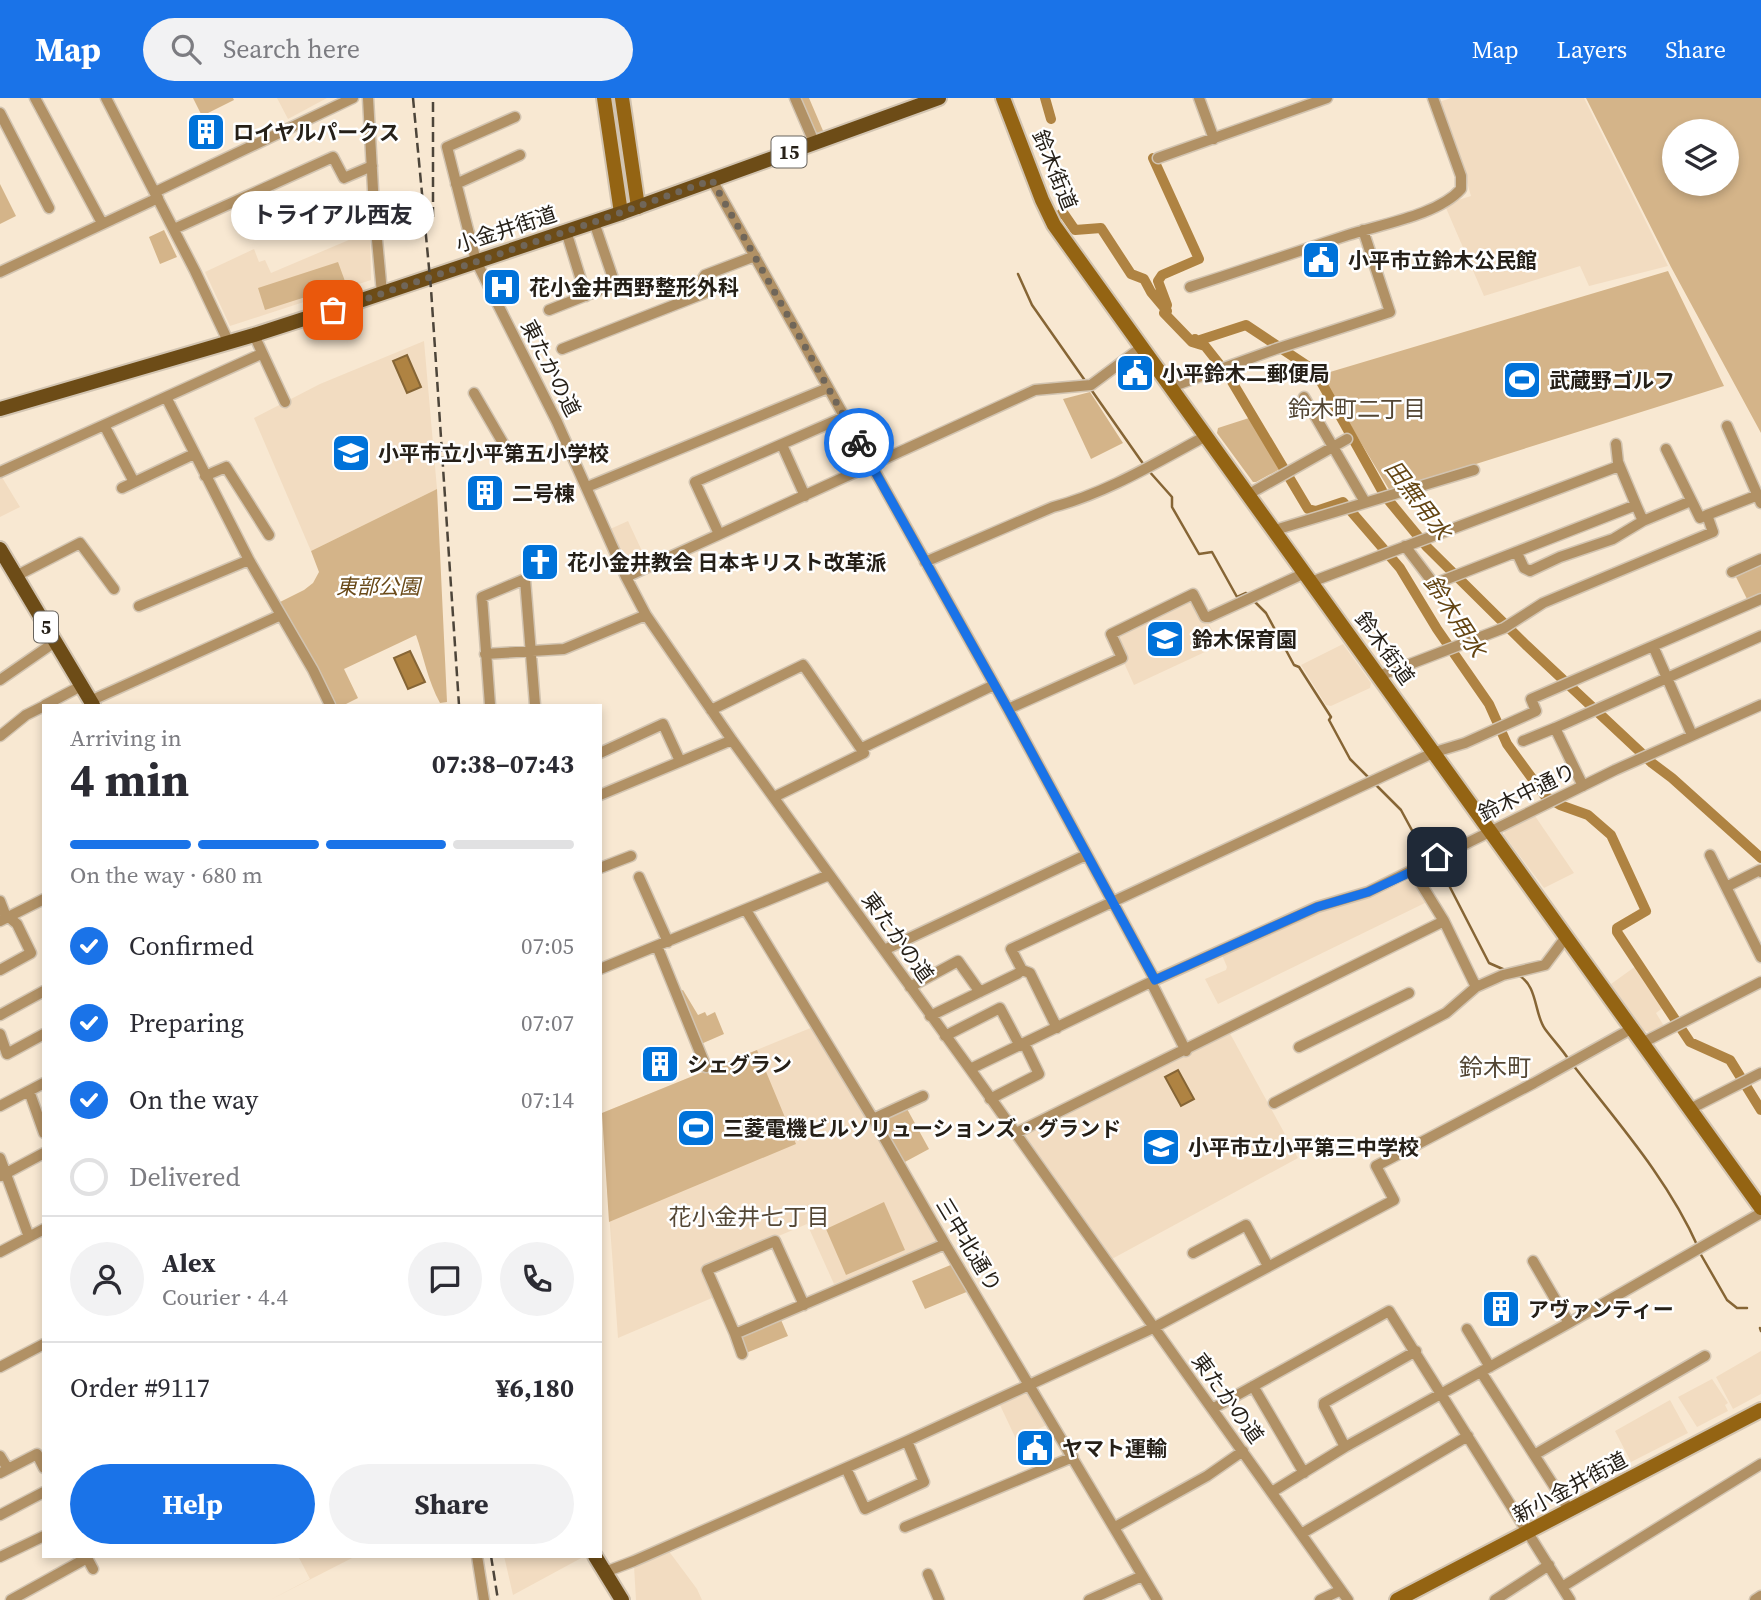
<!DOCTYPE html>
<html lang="en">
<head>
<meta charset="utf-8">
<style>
  :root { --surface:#fff; --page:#f2f2f3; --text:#2b2b33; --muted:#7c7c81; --line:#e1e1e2; --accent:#1a73e8 }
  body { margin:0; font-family:"Source Serif 4","Noto Sans JP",serif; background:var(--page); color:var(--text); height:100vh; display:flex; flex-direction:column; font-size:26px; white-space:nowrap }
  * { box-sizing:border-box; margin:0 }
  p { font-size:23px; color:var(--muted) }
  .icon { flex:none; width:38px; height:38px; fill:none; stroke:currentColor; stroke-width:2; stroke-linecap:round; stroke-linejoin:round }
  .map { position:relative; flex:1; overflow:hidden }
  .sheet { position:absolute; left:42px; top:606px; width:560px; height:854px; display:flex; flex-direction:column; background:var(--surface); border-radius:0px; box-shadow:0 4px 10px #0003 }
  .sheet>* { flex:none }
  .fabs { position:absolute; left:1662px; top:21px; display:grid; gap:14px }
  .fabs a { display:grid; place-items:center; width:77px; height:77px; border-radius:50%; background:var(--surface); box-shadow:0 4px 10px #0003; font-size:35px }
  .pin { position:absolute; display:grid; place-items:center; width:60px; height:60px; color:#fff; margin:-30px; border-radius:14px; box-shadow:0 4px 10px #0006 }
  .courier { position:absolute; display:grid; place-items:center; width:70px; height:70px; margin:-35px; border:5px solid #1a73e8; border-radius:50%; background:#fff; color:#222; box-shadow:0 2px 9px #0007 }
  .bubble { position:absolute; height:49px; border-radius:24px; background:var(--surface); box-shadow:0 4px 10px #0003; font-size:23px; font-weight:700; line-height:49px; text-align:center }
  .head em { font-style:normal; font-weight:700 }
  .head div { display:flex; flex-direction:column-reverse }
  .head { display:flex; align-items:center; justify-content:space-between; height:119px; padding:0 28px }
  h1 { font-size:46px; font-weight:700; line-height:52px }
  .bar { display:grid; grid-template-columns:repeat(4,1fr); gap:10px 7px; align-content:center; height:84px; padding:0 28px }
  .bar i { height:9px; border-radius:5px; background:var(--line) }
  .bar .active { background:var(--accent) }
  .bar p { grid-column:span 4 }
  .line { display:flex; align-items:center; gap:18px; padding:0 28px; border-top:2px solid var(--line) }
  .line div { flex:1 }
  .round { display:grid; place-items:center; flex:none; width:74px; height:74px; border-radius:37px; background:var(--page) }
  ol { padding:0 28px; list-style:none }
  li { display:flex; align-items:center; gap:21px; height:77px }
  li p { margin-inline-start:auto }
  li .icon { padding:7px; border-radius:50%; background:var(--accent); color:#fff; stroke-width:4 }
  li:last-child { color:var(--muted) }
  li i { width:38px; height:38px; border:4px solid var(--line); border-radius:50% }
  .cta { display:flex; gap:14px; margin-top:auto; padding:14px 28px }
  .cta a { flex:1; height:80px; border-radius:42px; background:var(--accent); color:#fff; font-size:28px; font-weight:700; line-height:80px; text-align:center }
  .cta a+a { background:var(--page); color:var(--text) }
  header { display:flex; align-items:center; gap:42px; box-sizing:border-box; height:98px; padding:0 35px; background:var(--accent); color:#fff }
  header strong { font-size:33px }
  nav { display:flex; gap:38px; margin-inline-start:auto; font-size:24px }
  .search { width:490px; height:63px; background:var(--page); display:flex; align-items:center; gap:18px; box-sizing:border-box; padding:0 24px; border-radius:38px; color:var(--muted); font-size:26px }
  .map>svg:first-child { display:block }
</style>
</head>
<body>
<header>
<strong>Map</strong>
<div class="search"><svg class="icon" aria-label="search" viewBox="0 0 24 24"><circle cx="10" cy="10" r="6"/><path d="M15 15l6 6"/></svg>Search here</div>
<nav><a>Map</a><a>Layers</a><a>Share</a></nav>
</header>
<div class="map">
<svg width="1761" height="1502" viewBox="0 0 1761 1502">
  <rect width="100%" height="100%" fill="#f8e8d2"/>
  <path fill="#f2dcc1" d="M277,0H327L288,21Z
    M1451,0H1584L1668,168L1589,188L1580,168L1484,198L1446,110L1455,103L1471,98L1464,74L1439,4Z
    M370,133L371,182L230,228L205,174L254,151L259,164L265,162L271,175Z
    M424,243L437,391L311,453L254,320L320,286Z
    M0,376L20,409L0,419Z
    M628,423L648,466L630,474L626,472L608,432Z
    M1193,496L1220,547L1134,587L1111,536Z
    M1343,546L1371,585L1370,590L1331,608L1326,607L1301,567Z
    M1535,718L1574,775L1544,790L1504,737L1505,732Z
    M1413,780L1429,803L1218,906L1205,881L1226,872L1227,869L1222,857L1219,856L1320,813L1369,799Z
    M1636,868L1664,909L1656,915L1664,928L1651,935L1644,932L1611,886Z
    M813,929L944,1143L834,1186L807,1126L707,1168L719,1197L618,1240L602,1015Z
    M1227,930L1298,1060L1110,1162L1022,1038L1023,1036Z
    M1761,1253V1296L1733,1311L1716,1279Z
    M1712,1281L1728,1305L1725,1307L1728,1313L1697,1329L1678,1299Z
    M1029,1292L1049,1326L1016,1341L999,1305Z
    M1670,1302L1688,1335L1631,1364L1615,1333Z
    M668,1452L697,1491L702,1502H636L634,1468Z
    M298,1458H356L270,1502L310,1481Z
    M504,1458H585L513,1497Z"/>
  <path fill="#d4b489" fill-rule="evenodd" d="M193,0H233L234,2L202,18Z
    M610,0H617L630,91L624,93Z
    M797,0H809L824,35L814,40Z
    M1586,0H1761V335L1671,169ZM1675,33H1727V86H1675Z
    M0,86L16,118L0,126Z
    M164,132L177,159L160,166L149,139Z
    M338,164L346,186L265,212L258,190Z
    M1668,173L1724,288L1390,393L1320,277Z
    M1090,294L1123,345L1091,361L1063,301Z
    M1249,320L1280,371L1256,384H1253L1217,335L1218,330Z
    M437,391L447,604L440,605C428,583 424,560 416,537L344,571L358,600L344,607H327L274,507L304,492L313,485L319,474L311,453Z
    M1761,465V497L1748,503L1735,477Z
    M683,892L698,917L705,914L707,918L715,914L724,936L701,946L678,894Z
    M757,952L796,1046L609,1124L602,1015Z
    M906,1009L929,1051L903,1065L879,1021Z
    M884,1104L905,1152L846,1177L826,1131Z
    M953,1166L969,1193L925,1211L912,1183Z
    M778,1215L788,1238L746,1255L736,1233Z"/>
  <path fill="#af8342" stroke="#866535" stroke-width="2" d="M407,257L421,289L407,295L393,263Z
    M410,553L425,584L408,591L394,560Z
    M1178,972L1194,1001L1181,1008L1165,979Z"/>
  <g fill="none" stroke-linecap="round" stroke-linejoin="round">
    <path stroke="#866535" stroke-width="2.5" d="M1018,176L1032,207L1086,284
      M1090,290L1144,367
      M1148,372L1172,399V409L1199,456L1212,454L1237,499L1246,495L1249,498
      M1254,503L1266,515L1294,567L1299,569L1331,619L1329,622L1350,661L1370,681
      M1375,686L1401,712L1421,749L1437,764L1489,865L1505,872
      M1518,877C1538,887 1534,916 1545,931C1553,942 1562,951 1569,962
      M1573,967C1618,1025 1668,1081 1698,1149
      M1700,1155L1727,1202L1737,1210H1747
      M1760,1230L1761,1233"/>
    <path stroke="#af8342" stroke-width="10" d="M1045,0L1051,21
      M1153,60L1199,161L1162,177L1158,183L1167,207L1164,215L1192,244L1205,248L1228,277L1308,411L1316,413L1343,404L1400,470L1437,531L1489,606L1507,646L1545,698L1560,707L1588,717L1611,737L1646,813L1617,830V834L1690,944L1730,962L1761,1012
      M1061,116H1064L1075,132L1101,130L1131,176L1144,181L1151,194L1167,213
      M1195,241L1197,243L1246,227L1315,273L1385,398L1427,449L1526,547L1652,665L1672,680L1761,760"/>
    <defs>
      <path id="minor" d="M35,0L102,125
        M106,0L195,173L228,243
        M368,0L374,110L382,195
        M795,0L814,44
        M1199,0L1214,41
        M0,15L49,110
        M515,19L447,49L476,163L557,324L626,479L646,517L732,642L970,971L1348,1502
        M1158,60L1327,0
        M712,82L1008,611L1155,882
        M456,86L520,57
        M155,94L353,0
        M174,131L333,59L344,80L372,68
        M566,133L586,198
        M0,174L158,100
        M1190,189C1243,172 1296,154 1348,137C1382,126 1438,117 1461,91V78L1433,0
        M549,212L615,186L594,124
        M254,237L285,304
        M562,251L705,195L707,191L703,180L705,177L755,158
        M1171,289L1276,251L1390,214L1363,132
        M474,295L506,350
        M166,299L249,462L313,572L330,607
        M1304,299L1365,404
        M104,327L134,384
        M1727,328L1761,405
        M782,347L805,398
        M0,374L261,256
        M205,378L226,369L269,437
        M587,389L828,290
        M122,390L194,356
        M1249,396L1347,341
        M1636,407L1643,423L1691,403
        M1707,417L1758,397
        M1275,432L1474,372
        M719,436L695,384L844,319
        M1405,448L1434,486L1636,407L1618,364L1616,346
        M1517,455L1524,470L1530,473L1560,459L1613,441L1643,423
        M925,464L1053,409C1107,395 1157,364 1206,338
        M1732,474L1761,461
        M16,478L80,445L114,491
        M626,479L1035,292L1091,287L1142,249
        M1311,484L1619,368
        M139,508L249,462
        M1653,548L1692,637
        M485,556L564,551L646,517
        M1379,578L1504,530L1543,505L1713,434L1707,417L1700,420L1666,351
        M0,582L55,544
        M90,603L281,517
        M45,607L81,588
        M490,607L482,499L525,481L535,607
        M1008,611L1122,560L1111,536L1193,496L1205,519H1209L1305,475
        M711,612L803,567L806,571L864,655L774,699
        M1555,630L1761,538
        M0,638L26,617L44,608
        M1523,643L1555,630L1583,688
        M862,650L994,587
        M600,655L663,626L680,663
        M600,697L732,642
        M1710,757L1761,859
        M600,770L631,758
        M1413,773L1444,823L1476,889
        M639,779L668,844
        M1726,789L1760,772L1761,774
        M0,803L5,816L17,826L31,855L0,872
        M746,812L875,1024L945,1146L1157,1502
        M0,823L44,801
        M657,848L706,969
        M884,852L1086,757
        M600,871L829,777
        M1022,872L1030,875L1057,930
        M1151,884L1186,953
        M910,889L958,863L980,894
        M0,917L44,893
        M930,918L1017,876L1022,872L1011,851L1435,654L1465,645L1536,613L1531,601L1761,501
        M0,936L7,956L44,936
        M945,938L1000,910L1020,948
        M1642,945L1761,884
        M1299,949L1409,895
        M970,971L1155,882L1317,809L1368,794L1615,672L1761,607
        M29,993L44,1035
        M990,1001L1039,976L1025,947
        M1274,1005L1446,915L1476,889L1503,877L1545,867L1566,839
        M0,1008L44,985
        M1690,1011L1761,975
        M873,1021L923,998
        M1016,1035L1444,823
        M0,1060L29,1139
        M1,1078L44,1055
        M0,1154L44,1131
        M1193,1155L1246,1127L1268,1168
        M1533,1163L1569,1225
        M804,1207L775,1143L707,1172L735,1236L945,1146
        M1467,1231L1490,1269
        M735,1236L742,1256
        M0,1269L44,1246
        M1481,1274L1570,1413
        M1253,1288L1304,1375
        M1212,1311L1389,1213L1570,1502
        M1345,1349L1324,1308V1305L1416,1253
        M1534,1357L1705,1258
        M0,1358L8,1371
        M846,1370L865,1411L924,1384L907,1343
        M0,1375L37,1356L44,1370
        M1272,1394L1345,1349L1569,1225L1761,1115
        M0,1417L44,1394
        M905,1429L1073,1359
        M1115,1429L1207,1378L1243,1353
        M1301,1436L1468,1338
        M86,1458L93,1471
        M477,1458L484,1502
        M0,1459L44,1438
        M605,1474L634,1463L907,1343L1153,1230L1394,1102L1376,1068L1534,985L1631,931
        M928,1476L939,1502
        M1562,1489L1761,1366
        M11,1502L87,1460
        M1089,1502L1142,1478
        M1320,1502L1341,1492
        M1495,1502L1549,1467
        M1755,1502L1761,1498"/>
      <path id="secondary" d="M604,0L621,115
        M622,0L638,109
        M1003,0L1042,102L1054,127L1761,1110
        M1397,1502L1761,1312"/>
      <path id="primary" d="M0,311L254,237L359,203L621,115L939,0
        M0,451L93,607
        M595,1458L622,1502"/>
    </defs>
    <use href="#minor" stroke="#d2c4b1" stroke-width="13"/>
    <use href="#secondary" stroke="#d2c4b1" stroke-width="18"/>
    <use href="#primary" stroke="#d2c4b1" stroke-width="18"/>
    <use href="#minor" stroke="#b19165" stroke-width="10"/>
    <use href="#secondary" stroke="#946413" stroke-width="14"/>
    <use href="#primary" stroke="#6d4c17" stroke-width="14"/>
    <path stroke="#4d453a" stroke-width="2.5" stroke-dasharray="10 5" stroke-linecap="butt" d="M413,0L431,191L459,607
      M433,119V0
      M491,1458L498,1502"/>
  </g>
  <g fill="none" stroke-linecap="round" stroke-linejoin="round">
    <path stroke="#706659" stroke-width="7" stroke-dasharray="0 12.6" d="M333,212L594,124L712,82L859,345"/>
    <path stroke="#1a73e8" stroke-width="9" d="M859,345L1008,611L1155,882L1317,809L1368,794L1413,773L1437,759"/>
  </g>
  <defs>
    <symbol id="building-square" viewBox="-11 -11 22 22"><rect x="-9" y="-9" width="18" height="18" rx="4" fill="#0072d9" stroke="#fff"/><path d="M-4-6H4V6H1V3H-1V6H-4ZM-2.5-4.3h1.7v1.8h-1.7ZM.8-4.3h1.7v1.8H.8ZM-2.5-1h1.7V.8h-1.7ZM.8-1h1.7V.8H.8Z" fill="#fff"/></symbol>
    <symbol id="civic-square" viewBox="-11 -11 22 22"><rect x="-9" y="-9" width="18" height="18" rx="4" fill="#0072d9" stroke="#fff"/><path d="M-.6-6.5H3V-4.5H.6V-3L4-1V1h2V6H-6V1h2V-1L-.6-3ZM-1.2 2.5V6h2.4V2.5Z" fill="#fff"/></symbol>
    <symbol id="hospital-square" viewBox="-11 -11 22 22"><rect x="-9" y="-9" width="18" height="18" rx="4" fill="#0072d9" stroke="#fff"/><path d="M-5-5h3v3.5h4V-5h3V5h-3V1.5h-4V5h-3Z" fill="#fff"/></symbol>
    <symbol id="stadium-square" viewBox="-11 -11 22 22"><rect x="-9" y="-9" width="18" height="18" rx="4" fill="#0072d9" stroke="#fff"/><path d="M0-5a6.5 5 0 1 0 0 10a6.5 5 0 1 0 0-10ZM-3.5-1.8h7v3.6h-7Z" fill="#fff"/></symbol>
    <symbol id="school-square" viewBox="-11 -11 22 22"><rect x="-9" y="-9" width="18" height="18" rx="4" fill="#0072d9" stroke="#fff"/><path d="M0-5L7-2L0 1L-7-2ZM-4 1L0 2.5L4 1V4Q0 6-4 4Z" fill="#fff"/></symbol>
    <symbol id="church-square" viewBox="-11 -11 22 22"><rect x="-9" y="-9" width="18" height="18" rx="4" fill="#0072d9" stroke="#fff"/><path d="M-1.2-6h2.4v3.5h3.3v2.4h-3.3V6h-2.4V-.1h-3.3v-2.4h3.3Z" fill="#fff"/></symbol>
  </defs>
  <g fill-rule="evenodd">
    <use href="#building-square" x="184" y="12" width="44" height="44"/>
    <use href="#civic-square" x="1299" y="140" width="44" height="44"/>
    <use href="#hospital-square" x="480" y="167" width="44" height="44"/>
    <use href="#civic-square" x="1113" y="253" width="44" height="44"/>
    <use href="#stadium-square" x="1500" y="260" width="44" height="44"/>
    <use href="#school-square" x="329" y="333" width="44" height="44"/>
    <use href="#building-square" x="463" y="373" width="44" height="44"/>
    <use href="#church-square" x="518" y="442" width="44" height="44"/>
    <use href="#school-square" x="1143" y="519" width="44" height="44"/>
    <use href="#building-square" x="638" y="944" width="44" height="44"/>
    <use href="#stadium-square" x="674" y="1008" width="44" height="44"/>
    <use href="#school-square" x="1139" y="1027" width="44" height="44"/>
    <use href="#building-square" x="1479" y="1189" width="44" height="44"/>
    <use href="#civic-square" x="1013" y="1328" width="44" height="44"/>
  </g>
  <g text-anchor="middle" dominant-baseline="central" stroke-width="5" stroke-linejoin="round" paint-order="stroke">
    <g fill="#fff" stroke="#67635d" stroke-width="2">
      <rect x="771.5" y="38.5" width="35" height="31" rx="5"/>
      <rect x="34" y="513.5" width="24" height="31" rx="5"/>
    </g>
    <g font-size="19" font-weight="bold" fill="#262018">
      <text x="789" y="54">15</text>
      <text x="46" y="529">5</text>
    </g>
    <g font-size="21" font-weight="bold" fill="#262018" stroke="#fff" text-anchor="start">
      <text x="233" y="34">ロイヤルパークス</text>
      <text x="1348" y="162">小平市立鈴木公民館</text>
      <text x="529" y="189">花小金井西野整形外科</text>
      <text x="1162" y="275">小平鈴木二郵便局</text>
      <text x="1549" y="282">武蔵野ゴルフ</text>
      <text x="378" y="355">小平市立小平第五小学校</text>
      <text x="512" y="395">二号棟</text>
      <text x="567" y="464">花小金井教会 日本キリスト改革派</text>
      <text x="1192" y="541">鈴木保育園</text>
      <text x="687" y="966">シェグラン</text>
      <text x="723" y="1030">三菱電機ビルソリューションズ・グランド</text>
      <text x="1188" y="1049">小平市立小平第三中学校</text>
      <text x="1528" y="1211">アヴァンティー</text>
      <text x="1062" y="1350">ヤマト運輸</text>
    </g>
    <g font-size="21" fill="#262018" stroke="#fff">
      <text transform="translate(1055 72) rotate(68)">鈴木街道</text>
      <text transform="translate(506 131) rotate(-18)">小金井街道</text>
      <text transform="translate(551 270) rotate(63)">東たかの道</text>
      <text transform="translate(1385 550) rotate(54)">鈴木街道</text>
      <text transform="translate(1527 694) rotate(-26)">鈴木中通り</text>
      <text transform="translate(898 839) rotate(54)">東たかの道</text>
      <text transform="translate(969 1147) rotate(59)">三中北通り</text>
      <text transform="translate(1228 1300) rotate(54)">東たかの道</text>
      <text transform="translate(1570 1389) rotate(-28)">新小金井街道</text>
    </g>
    <g font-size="21" font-style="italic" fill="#6a4a19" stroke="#fff">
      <text x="378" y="488">東部公園</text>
    </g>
    <g font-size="23" fill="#534634" stroke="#fff">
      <text x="1357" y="311">鈴木町二丁目</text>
      <text x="749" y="1119">花小金井七丁目</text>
    </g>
    <g font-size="23" font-style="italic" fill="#644513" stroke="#fff">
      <text transform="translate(1418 402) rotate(53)">田無用水</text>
      <text transform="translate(1455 518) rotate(57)">鈴木用水</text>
    </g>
    <g font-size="24" fill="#534634" stroke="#fff">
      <text x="1495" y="969">鈴木町</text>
    </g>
  </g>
</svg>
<div class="fabs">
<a><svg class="icon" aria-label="layers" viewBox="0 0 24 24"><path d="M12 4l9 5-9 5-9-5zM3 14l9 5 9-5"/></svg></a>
</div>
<div class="pin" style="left:333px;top:212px;background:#ea580c"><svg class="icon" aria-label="bag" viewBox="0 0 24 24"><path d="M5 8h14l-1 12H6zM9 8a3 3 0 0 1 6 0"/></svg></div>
<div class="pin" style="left:1437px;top:759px;background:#1f2937"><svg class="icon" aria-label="home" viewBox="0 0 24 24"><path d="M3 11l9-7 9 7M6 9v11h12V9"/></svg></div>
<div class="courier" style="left:859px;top:345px"><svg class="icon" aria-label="bike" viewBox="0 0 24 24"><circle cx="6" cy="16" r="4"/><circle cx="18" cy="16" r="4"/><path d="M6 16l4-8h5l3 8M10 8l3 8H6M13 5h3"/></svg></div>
<div class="bubble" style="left:231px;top:93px;width:203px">トライアル西友</div>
<section class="sheet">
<div class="head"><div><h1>4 min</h1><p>Arriving in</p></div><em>07:38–07:43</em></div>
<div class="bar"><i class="active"></i><i class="active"></i><i class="active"></i><i></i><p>On the way · 680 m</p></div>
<ol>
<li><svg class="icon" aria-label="check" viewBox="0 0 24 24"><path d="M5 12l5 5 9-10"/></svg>Confirmed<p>07:05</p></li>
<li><svg class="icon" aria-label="check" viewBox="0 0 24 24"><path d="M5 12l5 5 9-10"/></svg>Preparing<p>07:07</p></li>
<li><svg class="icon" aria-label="check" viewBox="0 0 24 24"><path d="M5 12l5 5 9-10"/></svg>On the way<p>07:14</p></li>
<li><i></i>Delivered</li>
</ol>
<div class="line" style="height:126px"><a class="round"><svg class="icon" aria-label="person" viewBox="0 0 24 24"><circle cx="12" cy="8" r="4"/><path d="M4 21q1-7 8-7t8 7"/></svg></a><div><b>Alex</b><p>Courier · 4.4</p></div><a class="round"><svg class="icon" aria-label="chat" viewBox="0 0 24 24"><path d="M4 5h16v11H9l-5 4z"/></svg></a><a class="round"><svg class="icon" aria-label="phone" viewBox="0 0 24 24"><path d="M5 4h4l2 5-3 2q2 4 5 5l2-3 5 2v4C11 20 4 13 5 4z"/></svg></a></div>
<div class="line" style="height:91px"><div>Order #9117</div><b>¥6,180</b></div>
<div class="cta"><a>Help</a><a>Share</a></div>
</section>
</div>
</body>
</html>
